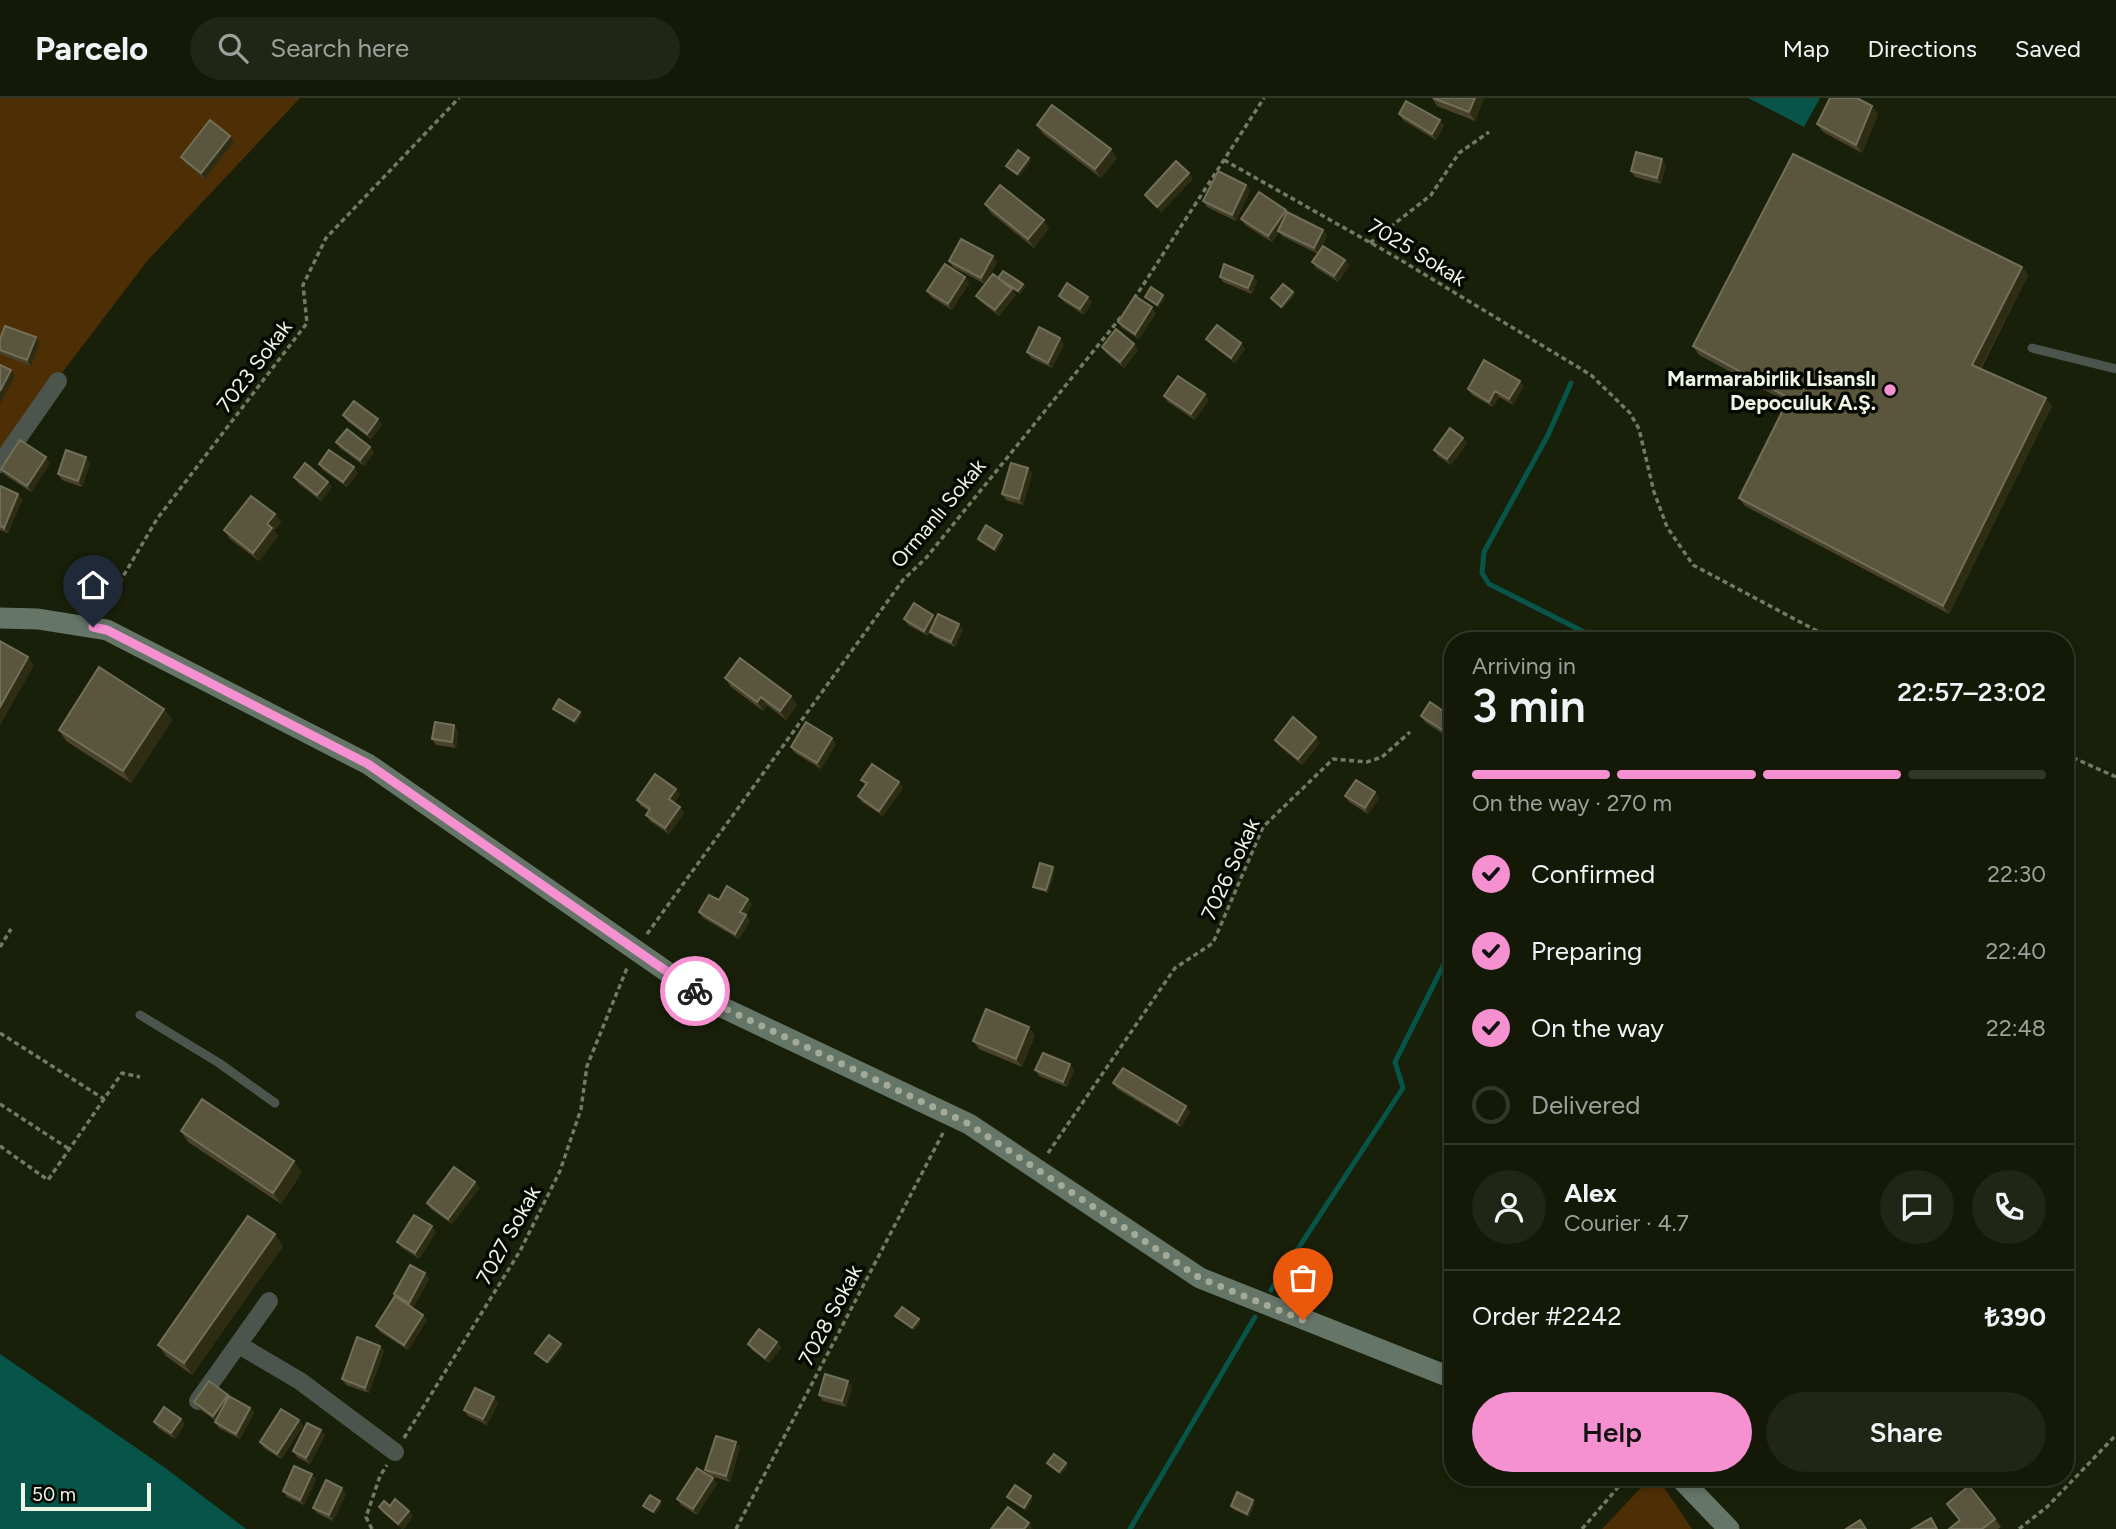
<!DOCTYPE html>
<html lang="en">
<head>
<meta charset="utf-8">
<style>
  :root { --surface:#131807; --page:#202515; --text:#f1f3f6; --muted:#9da09b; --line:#323728; --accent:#f590d1 }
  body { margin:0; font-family:Figtree,sans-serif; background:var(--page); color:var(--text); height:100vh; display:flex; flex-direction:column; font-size:26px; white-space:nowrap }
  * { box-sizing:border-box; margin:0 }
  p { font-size:23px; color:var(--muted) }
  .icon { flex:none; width:38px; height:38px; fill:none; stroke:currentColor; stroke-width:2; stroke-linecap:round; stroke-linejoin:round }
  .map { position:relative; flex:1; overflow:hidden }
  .sheet { position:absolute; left:1444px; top:534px; width:630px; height:854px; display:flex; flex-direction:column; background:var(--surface); border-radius:28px; box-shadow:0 4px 10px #0003,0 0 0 2px var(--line) }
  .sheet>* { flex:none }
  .scale { position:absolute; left:21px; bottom:18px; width:130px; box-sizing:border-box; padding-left:7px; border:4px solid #eff5e6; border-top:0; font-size:19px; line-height:24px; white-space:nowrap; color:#eff5e6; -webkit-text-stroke:5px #060802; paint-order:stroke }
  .pin { position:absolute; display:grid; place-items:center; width:60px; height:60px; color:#fff; margin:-72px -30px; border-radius:50% 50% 50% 0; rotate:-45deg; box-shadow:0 0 7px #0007 }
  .pin .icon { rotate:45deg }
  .courier { position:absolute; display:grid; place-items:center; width:70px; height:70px; margin:-35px; border:5px solid #f590d1; border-radius:50%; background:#fff; color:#222; box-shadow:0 2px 9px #0007 }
  .headline em { font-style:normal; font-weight:600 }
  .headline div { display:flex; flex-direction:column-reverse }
  .headline { display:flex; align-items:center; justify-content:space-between; height:119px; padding:0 28px }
  h1 { font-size:46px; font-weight:600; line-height:52px }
  .bar { display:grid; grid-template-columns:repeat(4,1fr); gap:10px 7px; align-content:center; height:84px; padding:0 28px }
  .bar i { height:9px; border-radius:5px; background:var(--line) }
  .bar .current { background:var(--accent) }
  .bar p { grid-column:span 4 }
  .line { display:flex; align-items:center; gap:18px; padding:0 28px; border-top:2px solid var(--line) }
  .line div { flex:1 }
  .round { display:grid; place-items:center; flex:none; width:74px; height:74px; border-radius:37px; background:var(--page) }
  ol { padding:0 28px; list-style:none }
  li { display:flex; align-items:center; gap:21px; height:77px }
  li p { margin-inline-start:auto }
  li .icon { padding:7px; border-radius:50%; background:var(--accent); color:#111; stroke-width:4 }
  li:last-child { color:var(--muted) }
  li i { width:38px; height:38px; border:4px solid var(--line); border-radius:50% }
  .cta { display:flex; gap:14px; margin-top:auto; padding:14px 28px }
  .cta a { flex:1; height:80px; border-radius:42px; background:var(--accent); color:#111; font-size:28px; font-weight:600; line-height:80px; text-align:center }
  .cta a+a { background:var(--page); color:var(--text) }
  header { display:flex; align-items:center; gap:42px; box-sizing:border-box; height:98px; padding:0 35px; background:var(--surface); border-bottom:2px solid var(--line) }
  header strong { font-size:33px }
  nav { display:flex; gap:38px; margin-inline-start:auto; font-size:24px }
  .search { width:490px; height:63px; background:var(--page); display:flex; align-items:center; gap:18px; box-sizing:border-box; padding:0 24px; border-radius:38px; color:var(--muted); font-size:26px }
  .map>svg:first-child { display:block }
</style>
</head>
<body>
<header>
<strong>Parcelo</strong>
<div class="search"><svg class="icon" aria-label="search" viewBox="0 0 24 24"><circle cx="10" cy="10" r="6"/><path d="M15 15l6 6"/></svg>Search here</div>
<nav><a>Map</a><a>Directions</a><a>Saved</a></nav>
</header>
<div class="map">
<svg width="2116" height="1431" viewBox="0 0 2116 1431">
  <rect width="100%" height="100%" fill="#192009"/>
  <path fill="#4e2e05" d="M0,0H300L148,162L0,356Z
    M1651,1379H1657L1692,1431H1602Z"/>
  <path fill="#075449" d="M1748,0H1820L1804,29Z
    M0,1256L164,1369L246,1431H0Z"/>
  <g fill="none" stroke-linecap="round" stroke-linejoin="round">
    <path stroke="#075449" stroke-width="5" d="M1571,285L1548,337L1484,454L1482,475L1489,486L1600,542
      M1271,1192L1403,990L1395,964L1452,850
      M1130,1431L1255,1219"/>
    <path stroke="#737965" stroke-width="3.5" stroke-dasharray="5 3.5" stroke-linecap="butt" d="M1224,62L1394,158L1591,277L1630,315L1639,331L1654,394L1667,429L1693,467L1834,542
      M1370,145L1431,97L1459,55L1489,34
      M1134,201L1264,0
      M102,514L157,421L307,225L303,187L326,140L459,0
      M2065,656L2116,679
      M647,836L903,482L926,460L1121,219
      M0,849L11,831
      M0,935L104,1001
      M0,1006L69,1051
      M0,1048L48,1082L122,975L140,979
      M1048,1055L1175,870L1213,845L1263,729L1333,661L1367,664L1382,659L1410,634
      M404,1340L520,1153L560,1073L581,1011L587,968L627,870
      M372,1431L366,1419L380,1378L387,1367
      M736,1431L943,1035
      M1582,1431L1627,1379
      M2019,1431L2047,1409L2116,1337"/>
    <path stroke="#4b554d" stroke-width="9" d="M2032,250L2116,271
      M140,917L219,965L275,1005"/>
    <path stroke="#4b554d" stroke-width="18" d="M0,366L58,283
      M239,1247L300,1283L395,1354
      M198,1303L269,1203"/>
    <path stroke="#657568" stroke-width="21" d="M0,520L38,521L107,532L368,666L709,903L969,1026L1200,1180L1452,1280
      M1679,1379L1729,1431"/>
  </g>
  <path fill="#49422a" d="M1432,0H1484L1475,23L1437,8Z
    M1399,16L1440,22L1444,28L1436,42L1403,22Z
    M1878,16L1862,55L1823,34L1817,26Z
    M1037,27L1117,60L1101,80L1043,36Z
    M230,38L234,44L205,81L185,65L181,59Z
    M1666,67L1661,86L1635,79L1631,73Z
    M1250,92L1236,123L1207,109L1203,103Z
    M985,106L1049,130L1034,150L991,115Z
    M1288,115L1323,132L1327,138L1318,156L1345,162L1349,168L1338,184L1316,170L1312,164L1318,156L1282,138L1279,134L1272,144L1245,127L1241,121Z
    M949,163L997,164L985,186L953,169Z
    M2022,169L2028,177L1981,271L2052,308L1949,516L1745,408L1739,400L1787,304L1699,257L1693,248Z
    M1253,178L1257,184L1252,196L1223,184L1220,179Z
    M965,179L969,185L952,212L931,199L927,193Z
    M999,182L1023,186L1025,189L1020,196L1004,185L1016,197L999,218L980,203L976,198Z
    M1059,198L1092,204L1084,217L1063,203Z
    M1156,215L1139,241L1122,230L1118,224Z
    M36,239L40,245L31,268L0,256V241Z
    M1206,241L1245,251L1235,265L1210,246Z
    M1064,246L1052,270L1031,260L1027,254Z
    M1134,246L1138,252L1124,270L1106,255L1102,249Z
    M1524,288L1513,307L1499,299L1493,309L1472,297L1468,291Z
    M1205,296L1209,302L1195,322L1168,304L1164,298Z
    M343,317L382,327L371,341L347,323Z
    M1463,340L1467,345L1451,367L1438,358L1434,352Z
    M336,344L374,354L364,368L340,350Z
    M50,365L31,394L5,377L1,371Z
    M90,365L82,389L62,382L58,376Z
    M319,366L358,375L347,389L323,372Z
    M1028,370L1032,376L1023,407L1006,402L1002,396Z
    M294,379L332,389L321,403L298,385Z
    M0,388L18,396L22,402L8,435L0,432Z
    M275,416L281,424L274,433L278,438L259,463L230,441L224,432Z
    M1002,437L1004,440L996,454L980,444L978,441Z
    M933,517L936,521L963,532L955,549L934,539L930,534L928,538L908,527L904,521Z
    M725,580L791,598L797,607L786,622L767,607L763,613L731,589Z
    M164,611L172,622L131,685L66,643L59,632Z
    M553,611L582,616L576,626L555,613Z
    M1421,618L1452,619V642L1425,624Z
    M458,633L456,650L436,647L432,641Z
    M832,640L836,646L821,671L795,655L791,649Z
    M1275,642L1320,645L1302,667L1278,647Z
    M861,682L903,690L883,718L862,704L858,698L865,687Z
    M1375,694L1379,700L1368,716L1349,704L1345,698Z
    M680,696L674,705L680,709L684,715L669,736L650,723L646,717L649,713L641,708L637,702Z
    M1055,772L1048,795L1035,791L1033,789Z
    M719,802L752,806L746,817L750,823L739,841L703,820L699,814Z
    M1035,937L1022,969L979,951L973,943Z
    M1070,966L1074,972L1067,989L1039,978L1035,972Z
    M1113,985L1190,1014L1181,1029L1117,991Z
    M181,1033L302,1074L281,1106L188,1044Z
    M475,1084L479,1090L452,1126L431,1111L427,1105Z
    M432,1128L436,1134L419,1161L401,1149L397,1144Z
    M283,1148L192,1277L166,1258L158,1247Z
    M425,1175L429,1181L413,1210L427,1222L408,1252L380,1234L376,1228L396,1199L394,1196Z
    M777,1244L781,1250L769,1265L752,1252L748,1246Z
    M380,1248L384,1253L369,1295L346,1287L342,1281Z
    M852,1288L846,1309L823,1303L819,1297Z
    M228,1297L250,1310L254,1315L240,1341L219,1330L215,1324L216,1323L198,1310L194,1304Z
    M494,1299L498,1305L487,1327L468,1318L464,1312Z
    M181,1321L185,1326L175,1341L158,1330L154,1324Z
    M299,1322L303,1328L281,1361L264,1350L260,1344Z
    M325,1337L310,1366L297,1359L293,1353Z
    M740,1349L730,1384L711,1378L717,1386L697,1417L681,1407L677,1401L709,1377L705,1372Z
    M316,1381L304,1407L287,1399L283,1393Z
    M346,1396L333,1423L317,1415L313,1410Z
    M1255,1405L1249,1419L1233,1411L1231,1408Z
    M1947,1406L1995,1421L2001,1429L1998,1431H1949L1960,1423Z
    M390,1408L413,1418L403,1431L383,1415L379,1409Z"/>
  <path fill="#2e2d14" d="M1475,0H1484L1475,23L1469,14Z
    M1872,8L1878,16L1862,55L1856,47Z
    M1440,22L1444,28L1436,42L1432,36Z
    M230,38L234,44L205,81L201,75Z
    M1111,51L1117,60L1101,80L1095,71Z
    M1029,60L1031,63L1019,79L1017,76Z
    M1662,61L1666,67L1661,86L1657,80Z
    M1189,75L1193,81L1161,115L1157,109Z
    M1246,87L1250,92L1236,123L1232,117Z
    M1286,112L1290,118L1272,144L1268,138Z
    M1044,122L1049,130L1034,150L1028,141Z
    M1323,132L1327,138L1318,156L1314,150Z
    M993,158L997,164L985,186L981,180Z
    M1345,162L1349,168L1338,184L1334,178Z
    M2022,169L2028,177L1978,275L1972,267Z
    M1253,178L1257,184L1252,196L1248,190Z
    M965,179L969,185L952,212L948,206Z
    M1023,186L1025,189L1020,196L1018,193Z
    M1012,191L1016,197L999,218L995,212Z
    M1293,194L1295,197L1283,211L1281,209Z
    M1163,197L1165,200L1159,210L1157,207Z
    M1088,199L1092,204L1084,217L1080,211Z
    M1152,209L1156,215L1139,241L1135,236Z
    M36,239L40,245L31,268L27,262Z
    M1060,240L1064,246L1052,270L1048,265Z
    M1241,245L1245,251L1235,265L1231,260Z
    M1134,246L1138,252L1124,270L1120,264Z
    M11,272L15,278L0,306V293Z
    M1520,283L1524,288L1513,307L1509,301Z
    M1495,293L1499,299L1493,309L1489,304Z
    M1205,296L1209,302L1195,322L1191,316Z
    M2046,300L2052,308L1949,516L1943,508Z
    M378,321L382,327L371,341L367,336Z
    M1463,340L1467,345L1451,367L1447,361Z
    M370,349L374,354L364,368L360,362Z
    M46,359L50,365L31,394L27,388Z
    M86,359L90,365L82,389L78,383Z
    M354,369L358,375L347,389L343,384Z
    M1028,370L1032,376L1023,407L1019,401Z
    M328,384L332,389L321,403L317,397Z
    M18,396L22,402L8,435L4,430Z
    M275,416L281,424L274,433L278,438L259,463L253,455L267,426Z
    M1002,437L1004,440L996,454L994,451Z
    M933,517L937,523L928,538L924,533Z
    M959,526L963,532L955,549L951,544Z
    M28,559L34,567L0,628V609Z
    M791,598L797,607L786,622L780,613Z
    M761,599L767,607L763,613L757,604Z
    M164,611L172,622L131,685L123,673Z
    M580,614L582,616L576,626L574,623Z
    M454,627L458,633L456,650L452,644Z
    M1316,639L1320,645L1302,667L1298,661Z
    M832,640L836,646L821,671L817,665Z
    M899,684L903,690L883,718L879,713Z
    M676,691L680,696L673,707L669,701Z
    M1375,694L1379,700L1368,716L1365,710Z
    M680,709L684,715L669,736L665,730Z
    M1053,769L1055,772L1048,795L1046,792Z
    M748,801L752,806L744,819L740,814Z
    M746,817L750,823L739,841L735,836Z
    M1029,929L1035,937L1022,969L1016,961Z
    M1070,966L1074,972L1067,989L1063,984Z
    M1186,1008L1190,1014L1181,1029L1177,1024Z
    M294,1063L302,1074L281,1106L273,1095Z
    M475,1084L479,1090L452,1126L448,1121Z
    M432,1128L436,1134L419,1161L415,1155Z
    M275,1136L283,1148L192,1277L184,1265Z
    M425,1175L429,1181L413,1210L409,1205Z
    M423,1217L427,1222L408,1252L404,1247Z
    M919,1221L921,1224L914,1233L912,1230Z
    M777,1244L781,1250L769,1265L765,1260Z
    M561,1246L563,1249L549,1266L547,1264Z
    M380,1248L384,1253L369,1295L365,1290Z
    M848,1283L852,1288L846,1309L842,1303Z
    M228,1297L232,1302L217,1323L213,1318Z
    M494,1299L498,1305L487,1327L483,1321Z
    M250,1310L254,1315L240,1341L236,1336Z
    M181,1321L185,1326L175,1341L171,1335Z
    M299,1322L303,1328L281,1361L277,1356Z
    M321,1332L325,1337L310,1366L306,1360Z
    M736,1344L740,1349L730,1384L726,1378Z
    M1066,1365L1068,1368L1061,1377L1059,1374Z
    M312,1376L316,1381L304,1407L300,1402Z
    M713,1380L717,1386L697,1417L693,1411Z
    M342,1390L346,1396L333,1423L329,1417Z
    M1031,1398L1033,1401L1026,1413L1024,1410Z
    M1253,1402L1255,1405L1249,1419L1247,1416Z
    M660,1403L662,1406L655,1417L653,1414Z
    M409,1413L413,1418L402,1431L398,1426Z
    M1029,1425L1033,1431H1024Z"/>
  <path fill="#5a563e" stroke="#726f59" stroke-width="2" d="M1433,0H1475L1469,14Z
    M1830,0H1857L1872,8L1856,47L1817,26Z
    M1406,3L1440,22L1432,36L1399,16Z
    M1052,7L1111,51L1095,71L1037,27Z
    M210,22L230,38L201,75L181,59Z
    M1018,52L1029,60L1017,76L1006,68Z
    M1636,54L1662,61L1657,80L1631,73Z
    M1793,56L2022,169L1972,267L2046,300L1943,508L1739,400L1789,300L1693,248Z
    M1176,63L1189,75L1157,109L1145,97Z
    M1218,73L1246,87L1232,117L1203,103Z
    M1000,87L1044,122L1028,141L985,106Z
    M1259,94L1286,112L1268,138L1241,121Z
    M1287,114L1323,132L1314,150L1278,133Z
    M961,141L993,158L981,180L949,163Z
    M1323,148L1345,162L1334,178L1312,164Z
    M945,166L965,179L948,206L927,193Z
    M1224,166L1253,178L1248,190L1220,179Z
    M1003,173L1023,186L1018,193L998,180Z
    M993,176L1012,191L995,212L976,198Z
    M1067,185L1088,199L1080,211L1059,198Z
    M1283,186L1293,194L1281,209L1271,200Z
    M1151,189L1163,197L1157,207L1145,199Z
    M1135,198L1152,209L1135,236L1118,224Z
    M1217,227L1241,245L1231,260L1206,241Z
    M5,228L36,239L27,262L0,252V241Z
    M1039,229L1060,240L1048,265L1027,254Z
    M1116,231L1134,246L1120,264L1102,249Z
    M1484,262L1520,283L1509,301L1495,293L1489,304L1468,291Z
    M0,267L11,272L0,293Z
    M1178,278L1205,296L1191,316L1164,298Z
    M354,303L378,321L367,336L343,317Z
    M1450,330L1463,340L1447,361L1434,352Z
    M347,331L370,349L360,362L336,344Z
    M20,342L46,359L27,388L1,371Z
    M66,352L86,359L78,383L58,376Z
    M329,352L354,369L343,384L319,366Z
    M305,365L328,384L317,397L294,379Z
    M1011,365L1028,370L1019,401L1002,396Z
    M0,388L18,396L4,430L0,428Z
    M251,398L275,416L267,426L272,430L253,455L224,432Z
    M986,427L1002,437L994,451L978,441Z
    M914,505L933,517L924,533L904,521Z
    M938,516L959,526L951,544L930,534Z
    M0,543L28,559L0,609Z
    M740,560L791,598L780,613L761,599L757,604L725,580Z
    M99,569L164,611L123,673L59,632Z
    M559,601L580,614L574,623L553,611Z
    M1430,604L1452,619V631L1449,636L1421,618Z
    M1293,619L1316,639L1298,661L1275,642Z
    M435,624L454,627L452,644L432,641Z
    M806,624L832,640L817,665L791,649Z
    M872,666L899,684L879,713L858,698L867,685L861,682Z
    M655,676L676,691L669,701L680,709L665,730L646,717L650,711L637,702Z
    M1356,682L1375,694L1365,710L1345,698Z
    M1040,765L1053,769L1046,792L1033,789Z
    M727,788L748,801L740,814L746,817L735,836L699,814L709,797L719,802Z
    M986,911L1029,929L1016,961L973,943Z
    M1043,955L1070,966L1063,984L1035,972Z
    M1123,970L1186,1008L1177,1024L1113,985Z
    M202,1001L294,1063L273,1095L181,1033Z
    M454,1069L475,1084L448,1121L427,1105Z
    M414,1117L432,1128L415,1155L397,1144Z
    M248,1118L275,1136L184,1265L158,1247Z
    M410,1167L425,1175L409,1205L394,1196Z
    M395,1198L423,1217L404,1247L376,1228Z
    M902,1209L919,1221L912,1230L895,1218Z
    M759,1231L777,1244L765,1260L748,1246Z
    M549,1237L561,1246L547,1264L535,1255Z
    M357,1239L380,1248L365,1290L342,1281Z
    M825,1276L848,1283L842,1303L819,1297Z
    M209,1283L228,1297L213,1318L194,1304Z
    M475,1290L494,1299L483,1321L464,1312Z
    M229,1298L250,1310L236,1336L215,1324Z
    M164,1309L181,1321L171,1335L154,1324Z
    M281,1311L299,1322L277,1356L260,1344Z
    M307,1325L321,1332L306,1360L293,1353Z
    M716,1338L736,1344L726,1378L705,1372Z
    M1054,1356L1066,1365L1059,1374L1047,1365Z
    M294,1368L312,1376L300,1402L283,1393Z
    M697,1370L713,1380L693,1411L677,1401Z
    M326,1382L342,1390L329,1417L313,1410Z
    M1015,1387L1031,1398L1024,1410L1007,1399Z
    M1969,1388L1995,1421L1982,1431H1949L1960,1422L1947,1406Z
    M1237,1394L1253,1402L1247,1416L1231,1408Z
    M650,1397L660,1403L653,1414L643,1408Z
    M395,1401L409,1413L398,1426L379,1409L384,1403L390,1408Z
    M1008,1409L1029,1425L1024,1431H991Z
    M1931,1420L1937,1431H1912Z
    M1860,1422L1866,1431H1846Z"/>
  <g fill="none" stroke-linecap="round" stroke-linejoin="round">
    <path stroke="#a4aa99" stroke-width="7" stroke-dasharray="0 12.6" d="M695,893L709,903L969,1026L1200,1180L1303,1222"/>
    <path stroke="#f590d1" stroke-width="9" d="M93,529L107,532L368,666L695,893"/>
  </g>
  <circle fill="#f590d1" stroke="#060802" stroke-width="2.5" cx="1890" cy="292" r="7"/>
  <g text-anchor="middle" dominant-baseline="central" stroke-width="7" stroke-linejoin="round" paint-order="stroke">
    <g font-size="21" fill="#eff5e6" stroke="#060802">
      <text transform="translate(1417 154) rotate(31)">7025 Sokak</text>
      <text transform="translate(254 268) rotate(-53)">7023 Sokak</text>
      <text transform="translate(938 415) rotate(-50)">Ormanlı Sokak</text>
      <text transform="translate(1230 771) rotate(-65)">7026 Sokak</text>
      <text transform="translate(508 1137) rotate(-61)">7027 Sokak</text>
      <text transform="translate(830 1217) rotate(-62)">7028 Sokak</text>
    </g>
    <g font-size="21" font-weight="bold" fill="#eff5e6" stroke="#060802" text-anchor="end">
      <text x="1876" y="280">Marmarabirlik Lisanslı<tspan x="1876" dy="24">Depoculuk A.Ş.</tspan></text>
    </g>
  </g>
</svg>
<div class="scale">50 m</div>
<div class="pin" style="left:1303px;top:1222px;background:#ea580c"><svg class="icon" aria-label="bag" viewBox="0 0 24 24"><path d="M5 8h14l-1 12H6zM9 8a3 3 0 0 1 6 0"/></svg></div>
<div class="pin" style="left:93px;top:529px;background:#1f2937"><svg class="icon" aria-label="home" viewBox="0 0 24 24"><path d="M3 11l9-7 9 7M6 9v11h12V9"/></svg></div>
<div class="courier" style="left:695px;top:893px"><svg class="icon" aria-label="bike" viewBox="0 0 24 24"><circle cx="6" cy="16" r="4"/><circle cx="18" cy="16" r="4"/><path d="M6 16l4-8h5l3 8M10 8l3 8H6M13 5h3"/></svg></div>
<section class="sheet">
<div class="headline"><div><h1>3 min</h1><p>Arriving in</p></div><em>22:57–23:02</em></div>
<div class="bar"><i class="current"></i><i class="current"></i><i class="current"></i><i></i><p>On the way · 270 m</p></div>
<ol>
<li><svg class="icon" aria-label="check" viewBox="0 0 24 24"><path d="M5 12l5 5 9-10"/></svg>Confirmed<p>22:30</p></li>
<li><svg class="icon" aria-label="check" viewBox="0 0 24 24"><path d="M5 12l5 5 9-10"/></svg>Preparing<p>22:40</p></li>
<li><svg class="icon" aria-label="check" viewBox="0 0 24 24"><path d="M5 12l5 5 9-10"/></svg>On the way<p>22:48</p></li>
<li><i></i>Delivered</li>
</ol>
<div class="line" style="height:126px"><a class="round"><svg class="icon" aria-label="person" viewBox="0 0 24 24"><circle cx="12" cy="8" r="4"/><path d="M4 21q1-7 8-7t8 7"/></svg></a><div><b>Alex</b><p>Courier · 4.7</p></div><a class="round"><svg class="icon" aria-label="chat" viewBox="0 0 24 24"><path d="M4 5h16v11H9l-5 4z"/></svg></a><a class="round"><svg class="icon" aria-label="phone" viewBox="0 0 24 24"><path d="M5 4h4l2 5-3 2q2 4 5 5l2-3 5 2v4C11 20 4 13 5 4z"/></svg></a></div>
<div class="line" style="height:91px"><div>Order #2242</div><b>₺390</b></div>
<div class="cta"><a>Help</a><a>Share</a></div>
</section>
</div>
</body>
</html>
